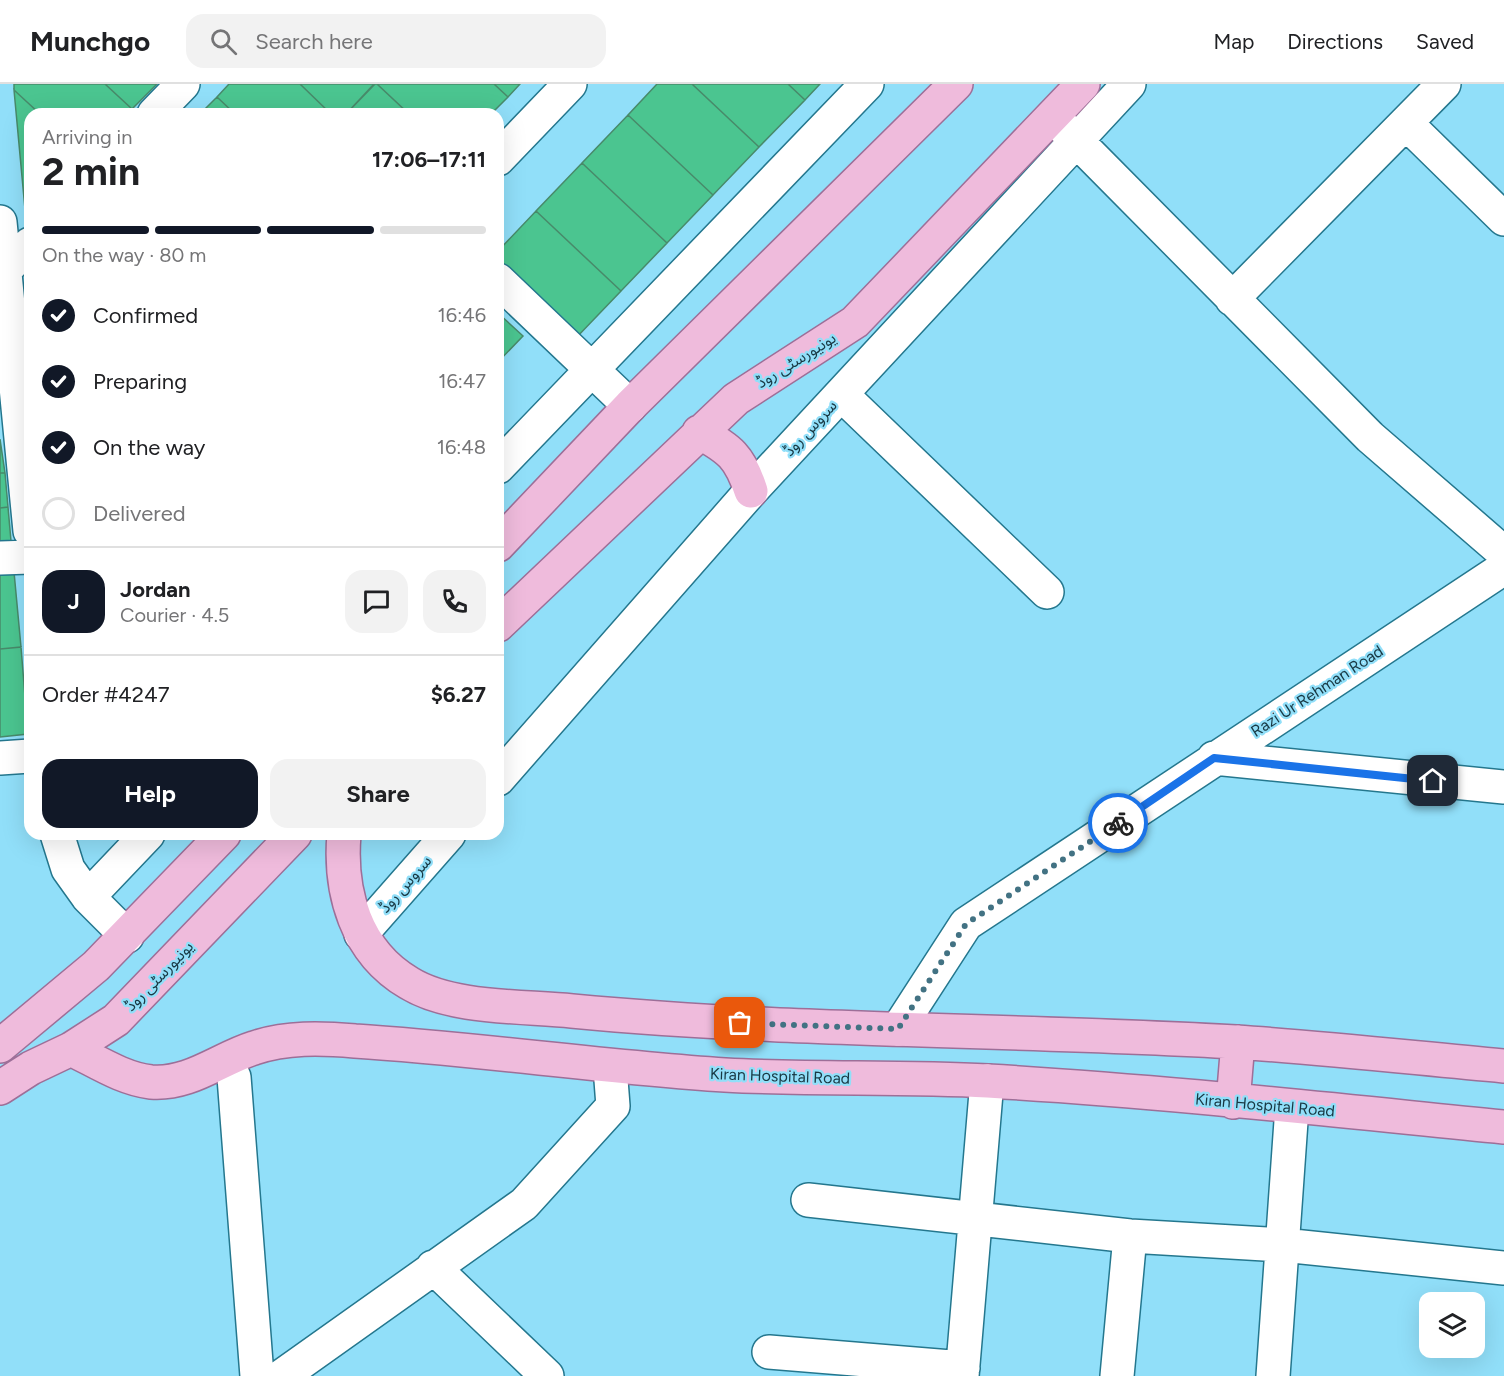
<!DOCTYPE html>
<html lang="en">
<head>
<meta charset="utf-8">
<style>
  :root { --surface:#fff; --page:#f2f2f2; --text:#202124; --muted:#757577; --line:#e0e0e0; --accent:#111827 }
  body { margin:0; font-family:Figtree,"Noto Sans Arabic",sans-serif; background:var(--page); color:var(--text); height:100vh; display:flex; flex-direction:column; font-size:22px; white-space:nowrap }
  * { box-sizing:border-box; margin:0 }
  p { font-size:20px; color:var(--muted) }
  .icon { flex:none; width:33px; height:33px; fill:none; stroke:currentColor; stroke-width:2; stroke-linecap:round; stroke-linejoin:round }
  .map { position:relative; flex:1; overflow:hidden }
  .sheet { position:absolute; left:24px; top:24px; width:480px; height:732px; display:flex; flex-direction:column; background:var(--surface); border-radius:18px; box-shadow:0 6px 24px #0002 }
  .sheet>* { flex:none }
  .controls { position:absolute; left:1419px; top:1208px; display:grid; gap:12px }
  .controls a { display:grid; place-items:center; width:66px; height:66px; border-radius:12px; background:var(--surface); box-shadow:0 6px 24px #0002; font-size:30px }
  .pin { position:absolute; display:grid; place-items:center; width:51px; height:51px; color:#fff; margin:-26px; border-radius:12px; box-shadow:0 3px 9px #0006 }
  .courier { position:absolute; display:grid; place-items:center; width:60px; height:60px; margin:-30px; border:4px solid #1a73e8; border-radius:50%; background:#fff; color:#222; box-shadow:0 2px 8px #0007 }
  .overview em { font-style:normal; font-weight:700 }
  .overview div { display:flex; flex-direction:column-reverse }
  .overview { display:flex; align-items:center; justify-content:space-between; height:102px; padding:0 18px }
  h1 { font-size:39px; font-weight:700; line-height:45px }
  .bar { display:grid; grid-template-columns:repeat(4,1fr); gap:9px 6px; align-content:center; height:72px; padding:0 18px }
  .bar i { height:8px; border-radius:4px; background:var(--line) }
  .bar .selected { background:var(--accent) }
  .bar p { grid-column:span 4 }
  .line { display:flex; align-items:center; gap:15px; padding:0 18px; border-top:2px solid var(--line) }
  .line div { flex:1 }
  .round { display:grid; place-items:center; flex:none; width:63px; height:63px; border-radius:18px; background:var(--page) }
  ol { padding:0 18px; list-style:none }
  li { display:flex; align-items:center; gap:18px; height:66px }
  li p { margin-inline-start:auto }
  li .icon { padding:6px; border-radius:50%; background:var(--accent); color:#fff; stroke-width:4 }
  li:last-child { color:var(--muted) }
  li i { width:33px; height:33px; border:3px solid var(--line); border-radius:50% }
  .primary-button { display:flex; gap:12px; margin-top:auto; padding:12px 18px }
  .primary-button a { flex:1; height:69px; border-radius:18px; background:var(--accent); color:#fff; font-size:24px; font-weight:700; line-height:69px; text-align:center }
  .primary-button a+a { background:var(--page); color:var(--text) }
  header { display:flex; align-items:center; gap:36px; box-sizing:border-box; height:84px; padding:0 30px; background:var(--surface); border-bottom:2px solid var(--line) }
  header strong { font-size:28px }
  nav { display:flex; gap:33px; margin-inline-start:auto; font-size:21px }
  .search { width:420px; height:54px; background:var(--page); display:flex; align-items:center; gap:15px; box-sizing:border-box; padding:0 21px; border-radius:18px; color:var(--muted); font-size:22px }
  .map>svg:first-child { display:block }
</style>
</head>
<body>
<header>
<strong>Munchgo</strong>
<div class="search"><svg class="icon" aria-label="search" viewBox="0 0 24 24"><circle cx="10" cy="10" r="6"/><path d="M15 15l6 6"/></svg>Search here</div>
<nav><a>Map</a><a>Directions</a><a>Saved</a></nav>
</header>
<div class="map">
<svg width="1504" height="1292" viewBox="0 0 1504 1292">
  <rect width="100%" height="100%" fill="#91dff9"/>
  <path fill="#4bc590" stroke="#488a6a" stroke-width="1.5" d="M14,0H105L132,25L128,30H40L14,6Z
    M105,0H157L132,25Z
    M229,0H300L331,30H235L217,13Z
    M300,0H374L346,30H331Z
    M375,0H377L409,30H346Z
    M377,0H494L508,13L491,30H409Z
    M494,0H520L508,13Z
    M657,0H692L759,63L713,111L628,31Z
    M692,0H788L805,16L759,63Z
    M788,0H820L805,16Z
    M14,6L40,30H30V132L26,136Z
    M217,13L235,30H200Z
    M628,31L713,111L667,159L582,79Z
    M582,79L667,159L621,207L536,127Z
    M536,127L621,207L575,255L498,182V167Z
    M498,229L523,252L498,278Z
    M0,355L5,389H0Z
    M0,389H5L8,423L0,424Z
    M8,423L11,457H0V424Z
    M13,477L21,563L0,565V478Z
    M21,563L28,650L0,653V565Z"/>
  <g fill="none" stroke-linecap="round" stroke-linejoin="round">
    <defs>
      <path id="minor" d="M154,30L183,0
        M1406,39L1504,135
        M1060,40L1370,353L1504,469
        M498,75L570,0
        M0,138L30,447
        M5,186L30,160
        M498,196L630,322
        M1232,215L1444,0
        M842,311L1047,508
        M498,383L867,0
        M0,474L30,473
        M0,674L30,672
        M1214,674L1504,703
        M498,695L751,407L1129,0
        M57,750L68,785L88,813L127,852
        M88,813L148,750
        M361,850L449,750
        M898,945L966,840L1504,484
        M225,977L234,993L257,1292
        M808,1116L1130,1152L1283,1161L1504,1184
        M433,1183L547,1292
        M769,1268L963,1284
        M282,1292L524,1120L613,1022L610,983
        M962,1292L987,997
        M1117,1292L1130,1152
        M1273,1292L1292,1023"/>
      <path id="major" d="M699,348C730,365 740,373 751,407
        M498,461L630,322L956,0
        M498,541L736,315L855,238L1083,0
        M344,750C339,808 356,868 409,899C451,925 523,922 572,927C792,948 1015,945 1236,958C1326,964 1415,974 1504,982
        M0,962L96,882L224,750
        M71,965C96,977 123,995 151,998C190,1001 219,975 254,964C286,953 321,954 355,957C479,965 601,983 725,991C813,996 901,992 988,997C1160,1007 1332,1026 1504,1043
        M0,1004L31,984L71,965L116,936L295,750
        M1233,1018L1238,958"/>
    </defs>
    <use href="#minor" stroke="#24778e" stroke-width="36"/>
    <use href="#major" stroke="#9d6f98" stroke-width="36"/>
    <use href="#minor" stroke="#fff" stroke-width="33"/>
    <use href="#major" stroke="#efbbdc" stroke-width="33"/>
  </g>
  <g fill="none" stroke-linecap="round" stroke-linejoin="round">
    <path stroke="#427283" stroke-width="6" stroke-dasharray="0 10.8" d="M740,939L898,945L966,840L1118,739"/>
    <path stroke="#1a73e8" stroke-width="8" d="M1118,739L1214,674L1433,697"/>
  </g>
  <g text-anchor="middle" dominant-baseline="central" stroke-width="4.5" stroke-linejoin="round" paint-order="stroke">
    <g font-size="16" fill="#183843" stroke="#91dff9">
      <text transform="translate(796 276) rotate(-32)">یونیورسٹی روڈ</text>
      <text transform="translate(810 344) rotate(-47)">سروس روڈ</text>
      <text transform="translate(1317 607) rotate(-33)">Razi Ur Rehman Road</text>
      <text transform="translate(405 800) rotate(-49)">سروس روڈ</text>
      <text transform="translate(159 892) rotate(-46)">یونیورسٹی روڈ</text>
      <text transform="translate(780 992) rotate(2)">Kiran Hospital Road</text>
      <text transform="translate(1265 1021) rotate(5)">Kiran Hospital Road</text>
    </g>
  </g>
</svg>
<div class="controls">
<a><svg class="icon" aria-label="layers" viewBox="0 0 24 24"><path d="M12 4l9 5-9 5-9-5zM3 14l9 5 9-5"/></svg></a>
</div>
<div class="pin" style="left:740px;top:939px;background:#ea580c"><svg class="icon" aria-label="bag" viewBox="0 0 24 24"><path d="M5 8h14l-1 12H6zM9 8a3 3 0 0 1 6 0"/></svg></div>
<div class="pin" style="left:1433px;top:697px;background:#1f2937"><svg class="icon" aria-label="home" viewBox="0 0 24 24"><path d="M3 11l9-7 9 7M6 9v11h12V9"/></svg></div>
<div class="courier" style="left:1118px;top:739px"><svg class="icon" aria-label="bike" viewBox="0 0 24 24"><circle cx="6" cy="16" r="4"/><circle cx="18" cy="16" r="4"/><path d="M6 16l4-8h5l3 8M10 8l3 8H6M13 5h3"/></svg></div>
<section class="sheet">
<div class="overview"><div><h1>2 min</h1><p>Arriving in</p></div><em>17:06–17:11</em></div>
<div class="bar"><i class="selected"></i><i class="selected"></i><i class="selected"></i><i></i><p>On the way · 80 m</p></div>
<ol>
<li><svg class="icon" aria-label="check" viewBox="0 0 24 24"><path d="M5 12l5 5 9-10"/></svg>Confirmed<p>16:46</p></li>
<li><svg class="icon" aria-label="check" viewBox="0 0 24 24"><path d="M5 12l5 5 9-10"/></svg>Preparing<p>16:47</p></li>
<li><svg class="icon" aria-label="check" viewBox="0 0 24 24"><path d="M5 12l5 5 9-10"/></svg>On the way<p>16:48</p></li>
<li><i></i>Delivered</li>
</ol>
<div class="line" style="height:108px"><b class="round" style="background:var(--accent);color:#fff">J</b><div><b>Jordan</b><p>Courier · 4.5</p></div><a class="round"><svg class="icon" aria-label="chat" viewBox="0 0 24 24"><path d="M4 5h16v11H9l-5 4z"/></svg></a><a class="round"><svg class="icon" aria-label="phone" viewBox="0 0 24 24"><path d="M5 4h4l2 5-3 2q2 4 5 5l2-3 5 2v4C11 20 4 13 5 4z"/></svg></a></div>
<div class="line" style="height:78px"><div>Order #4247</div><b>$6.27</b></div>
<div class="primary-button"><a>Help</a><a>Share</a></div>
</section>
</div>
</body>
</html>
